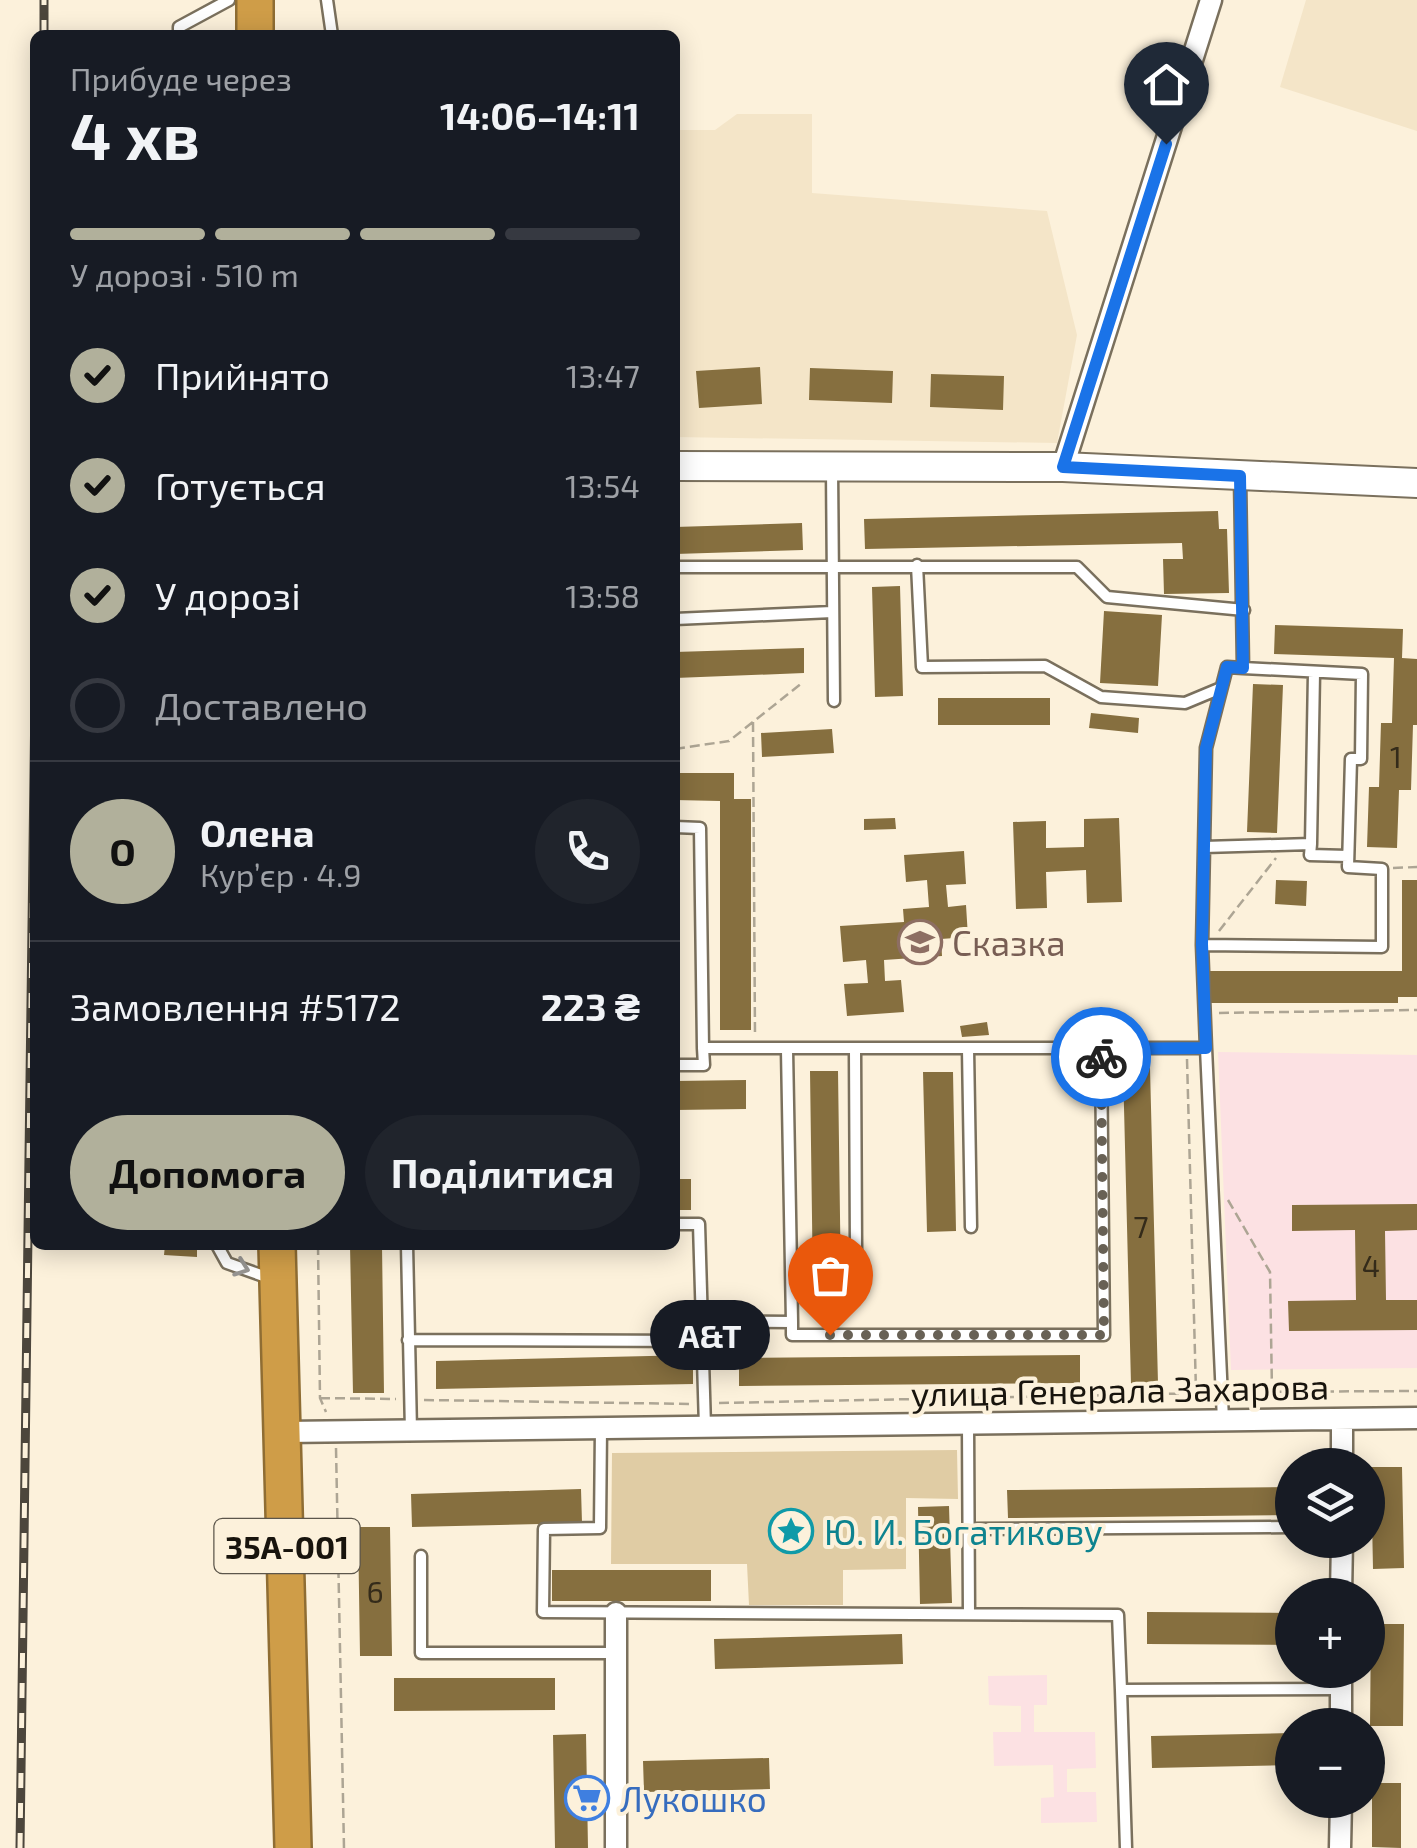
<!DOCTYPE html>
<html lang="uk">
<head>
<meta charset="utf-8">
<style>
  :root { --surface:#171b24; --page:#20242c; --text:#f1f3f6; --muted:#9ea1a6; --line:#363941; --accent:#b1b09b }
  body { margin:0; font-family:"Exo 2",sans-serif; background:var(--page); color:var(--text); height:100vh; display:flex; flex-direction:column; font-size:38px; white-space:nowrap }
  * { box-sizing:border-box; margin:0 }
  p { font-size:32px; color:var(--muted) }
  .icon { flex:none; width:55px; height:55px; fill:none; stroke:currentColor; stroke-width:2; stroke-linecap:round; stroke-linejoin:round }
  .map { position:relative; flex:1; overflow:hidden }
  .details { position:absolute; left:30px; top:30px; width:650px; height:1220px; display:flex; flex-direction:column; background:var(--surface); border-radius:15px; box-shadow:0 5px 25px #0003 }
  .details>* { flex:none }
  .controls { position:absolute; left:1275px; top:1448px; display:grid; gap:20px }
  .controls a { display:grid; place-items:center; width:110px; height:110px; border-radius:50%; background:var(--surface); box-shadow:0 5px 25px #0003; font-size:50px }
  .pin { position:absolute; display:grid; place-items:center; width:85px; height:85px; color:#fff; margin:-102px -42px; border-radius:50% 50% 50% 0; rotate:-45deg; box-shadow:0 0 10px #0007 }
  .pin .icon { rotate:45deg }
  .courier { position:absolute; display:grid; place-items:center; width:100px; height:100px; margin:-50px; border:8px solid #1a73e8; border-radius:50%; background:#fff; color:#222; box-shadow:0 2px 12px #0007 }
  .bubble { position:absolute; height:70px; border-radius:35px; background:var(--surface); box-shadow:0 5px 25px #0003; font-size:32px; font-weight:700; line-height:70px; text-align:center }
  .head em { font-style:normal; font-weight:700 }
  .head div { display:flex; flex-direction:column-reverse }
  .head { display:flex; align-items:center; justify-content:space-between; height:170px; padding:0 40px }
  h1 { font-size:65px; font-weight:700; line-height:75px }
  .bar { display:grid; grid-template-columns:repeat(4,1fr); gap:15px 10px; align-content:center; height:120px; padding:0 40px }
  .bar i { height:12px; border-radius:8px; background:var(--line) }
  .bar .on { background:var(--accent) }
  .bar p { grid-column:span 4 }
  .line { display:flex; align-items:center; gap:25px; padding:0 40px; border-top:2px solid var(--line) }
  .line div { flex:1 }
  .round { display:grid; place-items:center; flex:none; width:105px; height:105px; border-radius:52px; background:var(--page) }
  ol { padding:0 40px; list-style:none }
  li { display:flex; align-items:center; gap:30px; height:110px }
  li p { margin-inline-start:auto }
  li .icon { padding:10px; border-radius:50%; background:var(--accent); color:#111; stroke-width:4 }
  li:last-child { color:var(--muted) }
  li i { width:55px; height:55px; border:5px solid var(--line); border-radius:50% }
  .cta { display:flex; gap:20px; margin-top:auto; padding:20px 40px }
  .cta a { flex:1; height:115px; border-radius:60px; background:var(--accent); color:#111; font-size:40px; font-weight:700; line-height:115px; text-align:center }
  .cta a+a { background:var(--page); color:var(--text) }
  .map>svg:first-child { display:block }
</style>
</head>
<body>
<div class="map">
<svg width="1417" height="1848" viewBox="0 0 1417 1848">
  <rect width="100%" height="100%" fill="#fcf1db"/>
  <path fill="#f4e5c8" d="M1306,0H1417V131L1280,87Z
    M737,114H812V193L1047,211L1077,335L1057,443L675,437V130H715Z"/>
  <path fill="#fce1e3" d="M1218,1052L1417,1055V1368L1231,1370Z
    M1047,1675V1705H1034V1732H1095L1096,1768L1067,1769V1792H1096L1097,1822L1041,1823V1798L1054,1797L1053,1765L994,1766L993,1732H1021V1706L989,1705L988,1676Z"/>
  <path fill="#e0cca4" d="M957,1450L958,1499L906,1498V1569L843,1570V1605H749L747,1564H611L612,1453Z"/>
  <path fill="#866f3f" d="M760,367L762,404L699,408L696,371Z
    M810,368L893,371L892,403L809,400Z
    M931,374L1004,376L1003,410L930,407Z
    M1218,511L1219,529H1227L1229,593L1164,594L1163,559H1183L1182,543L865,549L864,519Z
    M802,523L803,550L675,554V527Z
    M900,586L903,696L875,697L872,587Z
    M1104,611L1162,615L1158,686L1100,683Z
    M1275,625L1403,629L1402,658L1417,659V725H1413L1411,790H1399L1397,848L1367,847L1369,787H1379L1381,723H1392L1394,658L1274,654Z
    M804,648V673L675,678V652Z
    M1253,684L1283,685L1277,833L1247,832Z
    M938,698H1050V725H938Z
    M1091,713L1139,718L1138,733L1089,728Z
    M832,729L834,753L762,757L761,733Z
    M675,773H734V799H751V1030H720V801L675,800Z
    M895,818L896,829L864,830V819Z
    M1119,818L1122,902L1087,903L1086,870L1046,872L1047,908L1016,909L1013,822L1046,821V848L1084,847V819Z
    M964,851L966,884L946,885L948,907L966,905L968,937L941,939L942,956L884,960L885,981L901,980L904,1012L847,1016L844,984L868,983L866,960L843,962L840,926L904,922L903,909L929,907L927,880L906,882L904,855Z
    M1276,880L1307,881L1306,906L1275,904Z
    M1402,880H1417V997H1398V1003H1210V971H1402Z
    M987,1022L989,1035L962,1037L960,1026Z
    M1123,1068H1150L1158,1383L1131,1384Z
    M810,1071H838L841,1289L813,1290Z
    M923,1072H953L956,1231L927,1232Z
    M746,1080V1109L675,1110V1081Z
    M675,1179H691V1210H675Z
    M1417,1204V1230L1385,1231L1386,1300H1417V1330L1289,1331L1288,1301L1356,1300L1355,1230L1292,1231V1205Z
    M165,1245H197V1257L164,1255Z
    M350,1245H382L384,1393H353Z
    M693,1355V1384L436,1389V1361Z
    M1080,1355V1383L739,1386V1358Z
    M1371,1467H1402L1404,1568L1373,1569Z
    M1292,1487V1515L1008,1518L1007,1490Z
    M581,1489L582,1523L412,1527L411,1494Z
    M949,1506L952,1603L920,1604L918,1507Z
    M358,1527H390L392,1656H360Z
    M552,1570H711V1601H552Z
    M1147,1612L1292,1613V1645L1147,1644Z
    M1371,1624H1404L1403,1726H1370Z
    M902,1634L903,1664L715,1669L714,1639Z
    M394,1678H555V1710L394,1711Z
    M1292,1733V1765L1152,1768L1151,1736Z
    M586,1734L588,1848H555L553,1735Z
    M769,1758L770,1789L644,1792L643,1761Z
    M1372,1783H1401V1848L1372,1847Z"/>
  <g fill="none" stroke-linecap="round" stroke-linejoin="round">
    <defs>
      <path id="lane" d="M327,0L332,35
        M179,35V27L229,0
        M832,469L834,701
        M1240,477L1243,668L1227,667L1206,748L1202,945L1382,947V869L1348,867L1351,759H1361L1362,674L1243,668
        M917,565L922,667L1045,666L1101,697L1185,703L1221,688
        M675,567H1077L1107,597L1244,610
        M675,619L832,612
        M675,827L700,828L703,1048
        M1311,844L1310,855L1348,856
        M1204,847L1311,844L1314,673
        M1202,945L1206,1048
        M968,1049L971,1227
        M787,1050L792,1322
        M855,1050L856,1250
        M675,1065H704L703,1048H1206L1223,1420
        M675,1224H699L705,1427
        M217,1245L227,1263L272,1279
        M407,1245L411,1431
        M702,1321L792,1322V1335H1104L1101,1049
        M408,1340L702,1341
        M968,1424L969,1614
        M601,1428L600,1528L544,1529L543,1612L1118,1615L1121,1690L1341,1689
        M969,1529L1292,1527
        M421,1556V1653H616
        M1121,1690L1126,1848"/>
      <path id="street" d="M1063,467L1211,0
        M285,1432L1417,1418
        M1342,1465V1419
        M1341,1595L1342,1540
        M616,1613V1848
        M1341,1725V1670
        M1340,1848L1341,1800"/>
      <path id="secondary" d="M675,466L1063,467L1417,483"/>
      <path id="highway" d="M255,35V0
        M277,1245L293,1848"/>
    </defs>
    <use href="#lane" stroke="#7a705d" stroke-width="15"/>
    <use href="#street" stroke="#7a705d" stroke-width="25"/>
    <use href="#secondary" stroke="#7a705d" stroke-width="32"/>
    <use href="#highway" stroke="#8f6d33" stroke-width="40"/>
    <path stroke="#ada594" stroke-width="2.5" stroke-dasharray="10 5" stroke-linecap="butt" d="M753,722L755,1036
      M675,749L729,741L802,683
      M1393,868L1417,867
      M1219,931L1276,858
      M1219,1013L1417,1010
      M1187,1059L1196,1391
      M1228,1200L1270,1272L1272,1391
      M318,1245L320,1398L326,1412
      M1234,1392L1417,1391
      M320,1398L396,1399
      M424,1400L691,1404
      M719,1403L1211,1393
      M336,1448L344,1848"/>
    <use href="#lane" stroke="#fff" stroke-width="10"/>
    <use href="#street" stroke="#fff" stroke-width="20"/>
    <use href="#secondary" stroke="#fff" stroke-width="28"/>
    <use href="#highway" stroke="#cf9d48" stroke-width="35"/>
    <defs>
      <path id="rail" d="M44,35V0
        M20,1848L35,697"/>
    </defs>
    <use href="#rail" stroke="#4c463c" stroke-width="9"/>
    <use href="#rail" stroke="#fcf1db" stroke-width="5" stroke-dasharray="15" stroke-linecap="butt"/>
  </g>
  <defs><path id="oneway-chevron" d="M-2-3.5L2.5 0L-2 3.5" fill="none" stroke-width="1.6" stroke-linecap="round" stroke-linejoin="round" transform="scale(2.5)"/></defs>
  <use stroke="#979592" href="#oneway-chevron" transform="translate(242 1268) rotate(20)"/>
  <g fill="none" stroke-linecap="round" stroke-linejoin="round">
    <path stroke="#686155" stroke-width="10" stroke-dasharray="0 18" d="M830,1335H1104L1101,1057"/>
    <path stroke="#1a73e8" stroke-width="12" d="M1101,1057V1049L1206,1048L1202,944L1206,748L1227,667L1243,668L1240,476L1063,467L1166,144"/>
  </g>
  <defs>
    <symbol id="school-ring" viewBox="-11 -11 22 22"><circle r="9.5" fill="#fcf1db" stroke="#8d6e63" stroke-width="1.5"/><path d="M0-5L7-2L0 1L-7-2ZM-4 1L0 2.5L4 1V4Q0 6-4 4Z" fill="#8d6e63"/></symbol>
    <symbol id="sight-ring" viewBox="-11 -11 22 22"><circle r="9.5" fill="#fcf1db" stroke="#0f9aa8" stroke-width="1.5"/><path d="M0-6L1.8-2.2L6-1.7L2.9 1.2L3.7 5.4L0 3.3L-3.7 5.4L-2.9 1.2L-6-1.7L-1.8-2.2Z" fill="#0f9aa8"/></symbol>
    <symbol id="supermarket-ring" viewBox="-11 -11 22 22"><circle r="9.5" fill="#fcf1db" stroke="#3f7fe0" stroke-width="1.5"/><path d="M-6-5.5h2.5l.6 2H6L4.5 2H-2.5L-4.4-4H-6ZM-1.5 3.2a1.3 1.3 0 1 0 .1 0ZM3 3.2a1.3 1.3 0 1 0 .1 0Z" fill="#3f7fe0"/></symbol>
  </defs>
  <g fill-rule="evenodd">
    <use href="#school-ring" x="895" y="917" width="50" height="50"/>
    <use href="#sight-ring" x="766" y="1506" width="50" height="50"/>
    <use href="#supermarket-ring" x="562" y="1773" width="50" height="50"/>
  </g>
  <g text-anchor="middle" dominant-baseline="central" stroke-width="8" stroke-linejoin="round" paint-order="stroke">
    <g font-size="30" fill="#342b1a">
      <text x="1396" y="756">1</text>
      <text x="1141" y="1226">7</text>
      <text x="1371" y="1265">4</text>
      <text x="375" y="1591">6</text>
    </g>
    <rect fill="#fcf1db" stroke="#5c564b" stroke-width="2.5" x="214.5" y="1519" width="145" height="54" rx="8"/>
    <g font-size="32" font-weight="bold" fill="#18140d">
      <text x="287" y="1546">35А-001</text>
    </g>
    <g font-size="35" fill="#785e54" stroke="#fcf1db" text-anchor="start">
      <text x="952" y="942">Сказка</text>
    </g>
    <g font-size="35" fill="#18140d" stroke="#fcf1db">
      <text transform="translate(1120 1389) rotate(-1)">улица Генерала Захарова</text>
    </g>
    <g font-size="35" fill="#0d838f" stroke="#fcf1db" text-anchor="start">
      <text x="824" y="1531">Ю. И. Богатикову</text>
    </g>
    <g font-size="35" fill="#366cbe" stroke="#fcf1db" text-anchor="start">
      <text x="620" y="1798">Лукошко</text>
    </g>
  </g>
</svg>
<div class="controls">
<a><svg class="icon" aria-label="layers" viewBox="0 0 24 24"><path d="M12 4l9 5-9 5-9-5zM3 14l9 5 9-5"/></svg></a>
<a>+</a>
<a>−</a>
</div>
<div class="pin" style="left:830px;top:1335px;background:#ea580c"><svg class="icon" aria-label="bag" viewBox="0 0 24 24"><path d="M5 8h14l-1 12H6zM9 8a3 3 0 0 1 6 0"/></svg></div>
<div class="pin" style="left:1166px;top:144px;background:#1f2937"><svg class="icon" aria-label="home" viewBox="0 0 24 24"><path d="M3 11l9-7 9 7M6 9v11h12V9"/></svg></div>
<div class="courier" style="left:1101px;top:1057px"><svg class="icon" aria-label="bike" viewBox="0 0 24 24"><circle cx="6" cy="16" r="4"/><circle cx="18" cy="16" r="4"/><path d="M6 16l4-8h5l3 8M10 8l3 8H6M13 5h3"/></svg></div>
<div class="bubble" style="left:650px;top:1300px;width:120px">A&amp;T</div>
<section class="details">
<div class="head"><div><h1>4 хв</h1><p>Прибуде через</p></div><em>14:06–14:11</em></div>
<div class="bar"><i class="on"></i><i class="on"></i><i class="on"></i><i></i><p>У дорозі · 510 m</p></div>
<ol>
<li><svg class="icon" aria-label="check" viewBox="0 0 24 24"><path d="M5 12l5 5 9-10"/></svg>Прийнято<p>13:47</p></li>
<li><svg class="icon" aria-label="check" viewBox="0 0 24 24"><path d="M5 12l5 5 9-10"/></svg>Готується<p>13:54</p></li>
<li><svg class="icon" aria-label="check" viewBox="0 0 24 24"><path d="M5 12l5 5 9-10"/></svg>У дорозі<p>13:58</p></li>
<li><i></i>Доставлено</li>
</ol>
<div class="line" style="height:180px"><b class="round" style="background:var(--accent);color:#111">О</b><div><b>Олена</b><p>Кур’єр · 4.9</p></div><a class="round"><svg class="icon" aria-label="phone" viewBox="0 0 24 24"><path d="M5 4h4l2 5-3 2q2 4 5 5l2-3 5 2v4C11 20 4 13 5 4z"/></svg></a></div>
<div class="line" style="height:130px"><div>Замовлення #5172</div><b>223 ₴</b></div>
<div class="cta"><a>Допомога</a><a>Поділитися</a></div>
</section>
</div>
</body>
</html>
